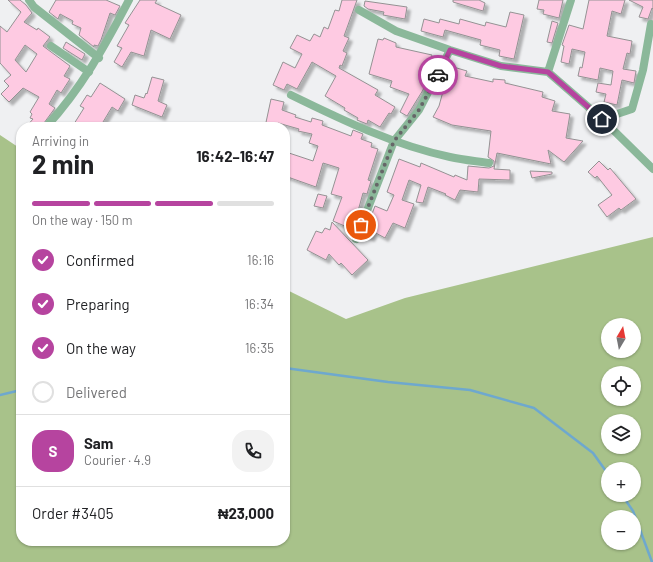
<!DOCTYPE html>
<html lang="en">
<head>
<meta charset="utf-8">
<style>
  :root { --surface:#fff; --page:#f2f2f2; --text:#202124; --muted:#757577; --line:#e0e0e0; --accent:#b6449f }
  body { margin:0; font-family:Barlow,sans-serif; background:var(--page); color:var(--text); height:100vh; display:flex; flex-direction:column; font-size:15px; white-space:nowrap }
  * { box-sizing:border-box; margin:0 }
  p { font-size:13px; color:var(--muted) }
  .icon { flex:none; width:22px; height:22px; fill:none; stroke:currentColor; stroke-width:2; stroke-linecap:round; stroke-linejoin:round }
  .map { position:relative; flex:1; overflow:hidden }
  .drawer { position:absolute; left:16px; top:122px; width:274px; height:424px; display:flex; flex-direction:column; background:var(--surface); border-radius:16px; box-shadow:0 1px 3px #0004 }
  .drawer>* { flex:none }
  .needle { width:26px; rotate:10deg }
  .buttons { position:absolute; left:601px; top:318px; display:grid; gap:8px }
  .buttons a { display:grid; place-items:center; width:40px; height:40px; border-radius:50%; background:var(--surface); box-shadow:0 1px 3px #0004; font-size:20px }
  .pin { position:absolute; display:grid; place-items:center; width:34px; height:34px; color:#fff; margin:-17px; border:2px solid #fff; border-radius:50%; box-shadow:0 1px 4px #0007 }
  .courier { position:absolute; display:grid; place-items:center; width:40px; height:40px; margin:-20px; border:3px solid #b6449f; border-radius:50%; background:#fff; color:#222; box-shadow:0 1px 5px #0007 }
  .head em { font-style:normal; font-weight:700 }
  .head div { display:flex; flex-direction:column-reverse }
  .head { display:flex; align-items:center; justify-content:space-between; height:68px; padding:0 16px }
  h1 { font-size:26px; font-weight:700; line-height:30px }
  .bar { display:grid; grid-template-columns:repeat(4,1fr); gap:6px 4px; align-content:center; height:48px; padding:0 16px }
  .bar i { height:5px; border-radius:3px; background:var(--line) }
  .bar .selected { background:var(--accent) }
  .bar p { grid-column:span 4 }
  .line { display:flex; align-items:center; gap:10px; padding:0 16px; border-top:1px solid var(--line) }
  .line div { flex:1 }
  .round { display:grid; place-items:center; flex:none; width:42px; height:42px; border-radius:16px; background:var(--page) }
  ol { padding:0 16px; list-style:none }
  li { display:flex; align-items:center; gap:12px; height:44px }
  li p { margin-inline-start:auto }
  li .icon { padding:4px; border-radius:50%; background:var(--accent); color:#fff; stroke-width:4 }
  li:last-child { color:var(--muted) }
  li i { width:22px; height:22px; border:2px solid var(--line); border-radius:50% }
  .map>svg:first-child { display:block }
</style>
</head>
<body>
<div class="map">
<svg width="653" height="562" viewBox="0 0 653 562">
  <defs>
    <filter id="shadow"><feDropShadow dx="3.5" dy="3.5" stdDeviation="1" flood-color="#0004"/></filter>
  </defs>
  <rect width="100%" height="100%" fill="#eff0f2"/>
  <path fill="#a8c28a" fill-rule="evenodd" d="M0,135L21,149V541H285V289L346,319L405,298L653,237V562H0ZM608,325H634V351H608ZM608,373H634V399H608ZM608,421H634V447H608ZM608,469H634V495H608ZM608,517H634V543H608Z"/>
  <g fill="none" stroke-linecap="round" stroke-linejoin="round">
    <path stroke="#6ea8ce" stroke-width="2.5" d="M285,368L388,382L470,390L534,408L593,453L608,474
      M0,395L21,390
      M622,495L633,511L652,562"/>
  </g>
  <path fill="#fecae2" stroke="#949293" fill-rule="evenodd" filter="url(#shadow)" d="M8,0H20L26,5L32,13L24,22L37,30L38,28L50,37L43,46L70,66L64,76L70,79L61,93L57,90L49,104L55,108L41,127H26L33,119L30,118L32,114L30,112L39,97L23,88L9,102L1,94L9,86L4,81L11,75L0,63V26L7,32L21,12ZM25,45L37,54L26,72L15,60Z
    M56,0H106L120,6L115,15L110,13L101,40L98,46L94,45V47L79,35L81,28L72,24L73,21L60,14L58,19L49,12Z
    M140,0H157L155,3L181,15L170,39L151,30L144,56L131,52L122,67L114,62L122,48L117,46L129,25L125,23Z
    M342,0H357L344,36L349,38L343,51L347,53L342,66L340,65L339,68L378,90L375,95L395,107L391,114L389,113L380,127L368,120L367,124L357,120L358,118L344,110L345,108L325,96L336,76L312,62L297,89L287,84L284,90L273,85L283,62L295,68L302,54L290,48L297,35L310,41L314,34L320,37L324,27L328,29L335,10L339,11Z
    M453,0H479L485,3L483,11L453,2Z
    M539,0H563L559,18L543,14L544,10L537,9Z
    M589,0H625L621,14L612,11L607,36L632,41L630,54L627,53L623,69L636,71L634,83L622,80L617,105L604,102L606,94L596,92L598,83L611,85L613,71L600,68L598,80L578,76L580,67L582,68L585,52L572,49L569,64L561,62L564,46L562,45L569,25L583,29Z
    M629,0H653V9L652,8L648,19L639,17L643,7Z
    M365,1L407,7L405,19L383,15L384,12L368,9L364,6Z
    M510,12L524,15L514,59L499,56L500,50L480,45L481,40L445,30L443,37L421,31L424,19L439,23L440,19L459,24L460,19L485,26L486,22L506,27Z
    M552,21L558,23L552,43L547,42Z
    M384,38L396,43V47L432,55L423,90L407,116L400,112L409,94L390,87L392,81L369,74L378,39L383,40Z
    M66,42L85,54L82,60L63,48Z
    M450,66L467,71L465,76L493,82V79L505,80V83L543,92L542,97L555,101L552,111L570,114L566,138L583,141L564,162L548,150L551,164L497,153L494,169L510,170V180L479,179L478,192L460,190L455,200L445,195L446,194L428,187L423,203L416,202L421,185L409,180L402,200L414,204L405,228L393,223L385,238L374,232L371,238L364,235L375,206L387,211L394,195L387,192L399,159L420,167L421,163L454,177L455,175L467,180L468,166L489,168L494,166V161L488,157L491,131L452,125L433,117L439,106Z
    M152,77L164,80L158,101L167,105L162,117L132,105L135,95L144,98L146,93L147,94Z
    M100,83L125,99L118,111L112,107L100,127H72L84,108L80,106L87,95L91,97Z
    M271,99L284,102L282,110L296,115L295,117L311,122L312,118L323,121L322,125L351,136L353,130L363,134L361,139L372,143L371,147L378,149L368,180L371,181L367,194L363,193L358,211L361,212L354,230L333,221L342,197L331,194L339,168L323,163L316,187L285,176V164L289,153L313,161L318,146L309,143L312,134L298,131L299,129L278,123L277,127H265Z
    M599,161L608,170L610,168L636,199L621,210L619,208L607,217L598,205L612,195L597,176L595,178L588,172Z
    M530,171L552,172V174L532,178Z
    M318,194L327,196L323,208L314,206Z
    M332,222L368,260L352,275L341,263L339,265L329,254L326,260L307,250L316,231L322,233L325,228L330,230Z"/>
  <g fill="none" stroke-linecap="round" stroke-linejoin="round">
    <path stroke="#8bb89a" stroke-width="8" d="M29,0L34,7L99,58
      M359,10L396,31L450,50L501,66L548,72L602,119L653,169
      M51,46L89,72
      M548,72L571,0
      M291,95C342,120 394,145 450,157C463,160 476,161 489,163
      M602,119L632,109L643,70L651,24
      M46,127C81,89 105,46 129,0
      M356,239L394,141L419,110L450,50"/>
  </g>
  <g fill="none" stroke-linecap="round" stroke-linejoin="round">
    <path stroke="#666668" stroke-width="4" stroke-dasharray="0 7.2" d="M361,225L394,141L419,110L438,75"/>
    <path stroke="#b6449f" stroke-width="5" d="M438,75L450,50L501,66L548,72L602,119"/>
  </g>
</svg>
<div class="buttons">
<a><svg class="needle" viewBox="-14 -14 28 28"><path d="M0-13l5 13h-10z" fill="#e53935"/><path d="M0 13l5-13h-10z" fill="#757577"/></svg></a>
<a><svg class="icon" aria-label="locate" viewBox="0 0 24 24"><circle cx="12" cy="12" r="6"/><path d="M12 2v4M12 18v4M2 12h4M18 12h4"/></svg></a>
<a><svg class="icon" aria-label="layers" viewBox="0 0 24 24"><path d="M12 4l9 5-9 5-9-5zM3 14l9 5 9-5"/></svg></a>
<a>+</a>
<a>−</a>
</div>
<div class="pin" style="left:361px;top:225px;background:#ea580c"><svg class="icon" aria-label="bag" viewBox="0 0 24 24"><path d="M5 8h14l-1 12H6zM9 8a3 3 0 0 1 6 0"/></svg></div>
<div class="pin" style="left:602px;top:119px;background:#1f2937"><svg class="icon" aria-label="home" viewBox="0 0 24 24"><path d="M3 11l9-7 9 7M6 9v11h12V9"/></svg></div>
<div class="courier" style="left:438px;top:75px"><svg class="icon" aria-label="car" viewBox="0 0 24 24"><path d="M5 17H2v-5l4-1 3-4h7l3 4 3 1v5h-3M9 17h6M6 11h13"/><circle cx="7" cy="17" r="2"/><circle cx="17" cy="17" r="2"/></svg></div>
<section class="drawer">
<div class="head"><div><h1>2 min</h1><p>Arriving in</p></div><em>16:42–16:47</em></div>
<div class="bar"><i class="selected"></i><i class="selected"></i><i class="selected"></i><i></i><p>On the way · 150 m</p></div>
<ol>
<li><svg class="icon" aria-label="check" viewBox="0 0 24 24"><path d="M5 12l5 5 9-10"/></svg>Confirmed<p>16:16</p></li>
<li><svg class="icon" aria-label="check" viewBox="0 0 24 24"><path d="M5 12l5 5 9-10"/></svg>Preparing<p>16:34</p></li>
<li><svg class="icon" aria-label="check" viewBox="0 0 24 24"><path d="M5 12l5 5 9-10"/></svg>On the way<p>16:35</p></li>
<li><i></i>Delivered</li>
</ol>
<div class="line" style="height:72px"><b class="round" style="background:var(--accent);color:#fff">S</b><div><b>Sam</b><p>Courier · 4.9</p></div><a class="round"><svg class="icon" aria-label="phone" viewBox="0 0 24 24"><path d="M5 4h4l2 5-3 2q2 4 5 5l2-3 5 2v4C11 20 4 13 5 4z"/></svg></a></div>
<div class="line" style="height:52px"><div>Order #3405</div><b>₦23,000</b></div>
</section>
</div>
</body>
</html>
